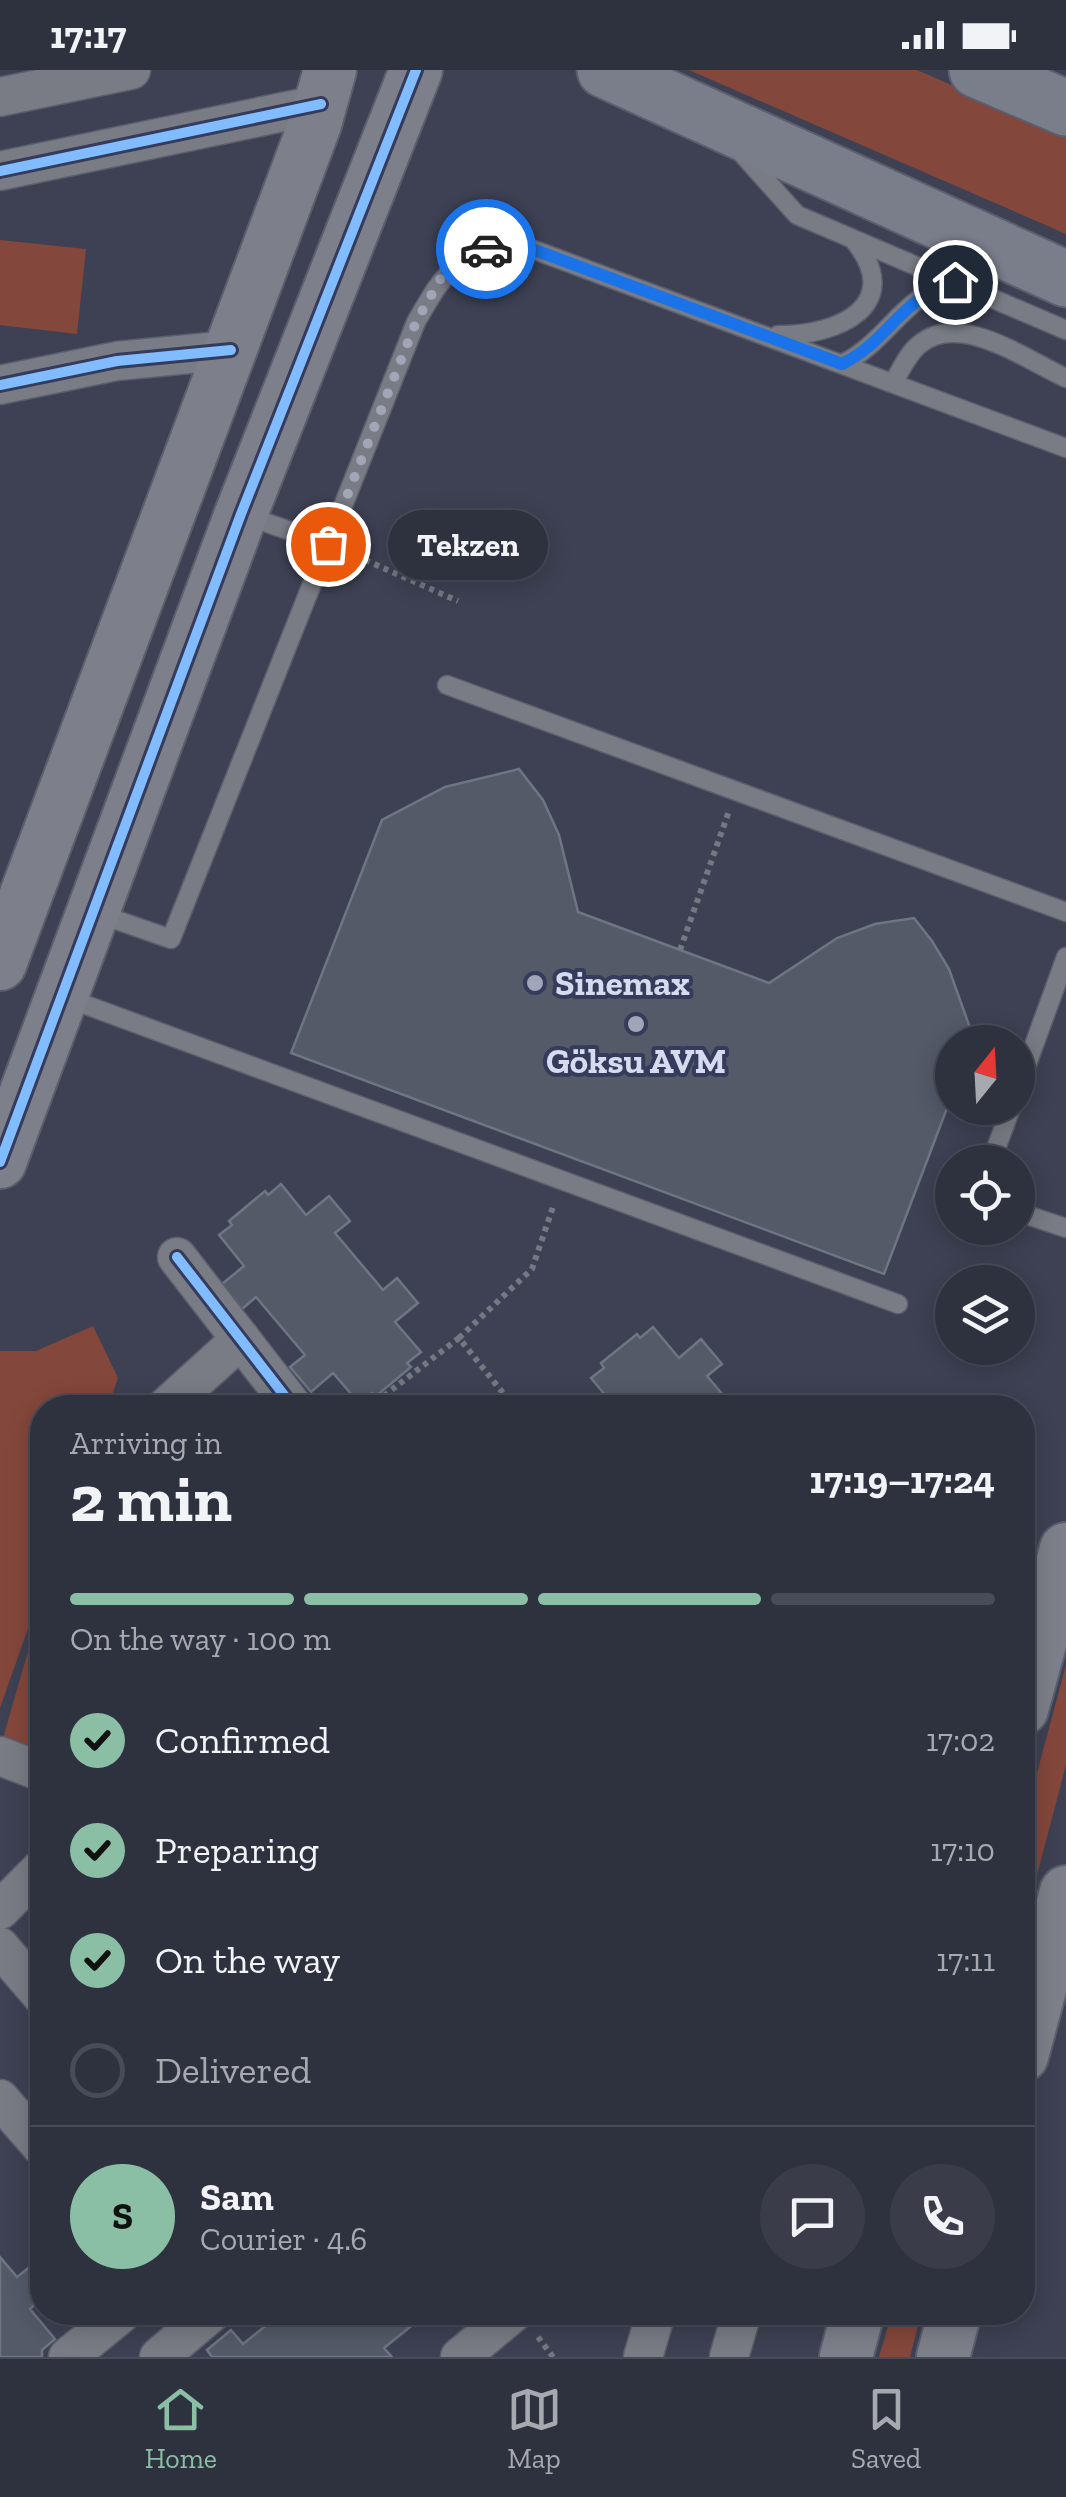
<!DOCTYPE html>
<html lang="en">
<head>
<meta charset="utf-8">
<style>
  :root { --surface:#2e313e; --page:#3a3d49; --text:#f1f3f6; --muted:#a7a9b0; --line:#494c58; --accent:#8abfa5 }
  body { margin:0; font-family:"Zilla Slab",serif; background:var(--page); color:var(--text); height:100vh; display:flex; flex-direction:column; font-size:38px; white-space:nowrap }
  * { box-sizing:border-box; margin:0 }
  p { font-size:32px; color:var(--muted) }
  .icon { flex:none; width:55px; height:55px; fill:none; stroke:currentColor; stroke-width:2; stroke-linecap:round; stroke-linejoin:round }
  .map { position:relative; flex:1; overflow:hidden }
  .drawer { position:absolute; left:30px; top:1325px; width:1005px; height:930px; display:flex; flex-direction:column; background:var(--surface); border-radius:40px; box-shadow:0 5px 25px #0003,0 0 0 2px var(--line) }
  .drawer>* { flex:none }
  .needle { width:65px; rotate:18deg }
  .controls { position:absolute; left:935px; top:955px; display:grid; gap:20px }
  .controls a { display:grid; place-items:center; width:100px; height:100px; border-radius:50%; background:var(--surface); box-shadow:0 5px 25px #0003,0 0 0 2px var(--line); font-size:50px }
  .pin { position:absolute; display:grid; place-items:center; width:85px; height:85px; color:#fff; margin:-42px; border:5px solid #fff; border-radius:50%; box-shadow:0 2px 10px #0007 }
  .courier { position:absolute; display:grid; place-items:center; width:100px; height:100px; margin:-50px; border:8px solid #1a73e8; border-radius:50%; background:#fff; color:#222; box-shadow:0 2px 12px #0007 }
  .bubble { position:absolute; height:70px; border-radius:35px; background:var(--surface); box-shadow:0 5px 25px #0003,0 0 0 2px var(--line); font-size:32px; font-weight:700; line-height:70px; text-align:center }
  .head em { font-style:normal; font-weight:700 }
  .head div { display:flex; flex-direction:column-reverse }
  .head { display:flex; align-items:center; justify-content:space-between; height:170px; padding:0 40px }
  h1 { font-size:65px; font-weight:700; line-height:75px }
  .bar { display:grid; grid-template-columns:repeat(4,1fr); gap:15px 10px; align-content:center; height:120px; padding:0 40px }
  .bar i { height:12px; border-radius:8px; background:var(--line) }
  .bar .on { background:var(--accent) }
  .bar p { grid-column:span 4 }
  .line { display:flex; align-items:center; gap:25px; padding:0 40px; border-top:2px solid var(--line) }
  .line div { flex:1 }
  .round { display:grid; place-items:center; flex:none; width:105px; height:105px; border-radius:52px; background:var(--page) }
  ol { padding:0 40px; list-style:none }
  li { display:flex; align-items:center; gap:30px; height:110px }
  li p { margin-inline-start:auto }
  li .icon { padding:10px; border-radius:50%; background:var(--accent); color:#111; stroke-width:4 }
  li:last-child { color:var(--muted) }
  li i { width:55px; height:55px; border:5px solid var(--line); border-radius:50% }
  .status { display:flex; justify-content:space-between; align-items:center; height:70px; padding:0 50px; background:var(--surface); direction:ltr }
  .status svg { height:28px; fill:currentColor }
  .menu { display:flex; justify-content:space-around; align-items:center; height:140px; border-top:2px solid var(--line); background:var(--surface); font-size:28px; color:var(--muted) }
  .menu a { display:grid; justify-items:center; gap:5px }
  .menu .on { color:var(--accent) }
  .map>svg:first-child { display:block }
</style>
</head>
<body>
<div class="status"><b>17:17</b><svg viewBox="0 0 49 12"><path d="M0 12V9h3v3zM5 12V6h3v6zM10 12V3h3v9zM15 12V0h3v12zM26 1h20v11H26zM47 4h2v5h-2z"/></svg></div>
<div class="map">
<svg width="1066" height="2287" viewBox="0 0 1066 2287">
  <rect width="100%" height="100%" fill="#3d4153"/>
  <path fill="#84473b" d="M689,0H917L1066,65V164Z
    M0,170L86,179L77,264L0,255Z
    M93,1256L118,1308L108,1337L42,1338V1519L0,1638V1281H36Z
    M38,1547L42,1548V1679L3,1668Z
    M1066,1595V1695L1023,1858V1755Z
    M892,2243H921L910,2287H879Z"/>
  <path fill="#545a68" stroke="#6e7583" stroke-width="2.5" d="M519,699L543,730L559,765L578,842L769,913L837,868L875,854L914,848L932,871L949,899L974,969L952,972V1025L884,1204L291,983L382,750L445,717Z
    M281,1114L306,1145L329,1126L350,1151L335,1163L383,1220L397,1208L418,1233L395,1252L421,1282L407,1293L411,1297L375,1327L372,1323L359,1333L333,1303L311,1322L290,1297L305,1285L256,1227L242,1239L222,1214L244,1196L219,1165L232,1155L229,1151L265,1121L268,1125Z
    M653,1257L679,1288L701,1269L722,1294L707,1306L734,1338H616L591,1308L604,1298L601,1293L637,1264L640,1268Z
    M0,2187L17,2207L32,2195L42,2209V2228L30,2239L55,2269L42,2280V2287H0Z
    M283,2242H406L415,2253L384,2278L392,2287H212L207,2280L231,2260L243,2274Z"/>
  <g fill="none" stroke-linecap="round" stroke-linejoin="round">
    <defs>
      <path id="lane" d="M737,78L797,145L1066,260
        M778,265C838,266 907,235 853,169
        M842,294C889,271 901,226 955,212
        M893,313C901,300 908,283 920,274C960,241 1026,290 1066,308
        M247,446L328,474
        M447,615L1066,842
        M99,844L171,869L416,252C447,198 457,182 521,175L1066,378
        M67,928L898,1234
        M1018,1019L1066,887
        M991,1092L1011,1038
        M1018,1142L1066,1158"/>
      <path id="street" d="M0,27L131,0
        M0,101L321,34
        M0,315L117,291L231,280
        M177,1187L294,1338
        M165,1338L241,1269
        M0,1686L42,1702
        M0,1840L42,1798
        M0,1877L42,1926
        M0,2029L42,2077
        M68,2287L123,2242
        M159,2287L212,2242
        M460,2287L514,2242
        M643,2287L655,2246
        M729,2287L742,2242"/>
      <path id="secondary" d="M0,894L315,54L330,0
        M0,1092L241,444L416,0
        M1022,1639L1066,1479
        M1022,1986L1066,1822
        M846,2287L858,2242
        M943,2287L955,2242"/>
      <path id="primary" d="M605,0L1066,209
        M977,0L1066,38"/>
    </defs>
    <use href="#lane" stroke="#5a5e6d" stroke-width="21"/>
    <use href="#street" stroke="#5a5e6d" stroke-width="41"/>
    <use href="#secondary" stroke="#5a5e6d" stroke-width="56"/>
    <use href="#primary" stroke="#5a5e6d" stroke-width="59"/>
    <path stroke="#757883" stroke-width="6" stroke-dasharray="5 5" stroke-linecap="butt" d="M347,482L458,531
      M680,880L729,741
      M459,1268L532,1199L554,1134
      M368,1338L459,1268L515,1338
      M538,2267L553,2287"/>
    <use href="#lane" stroke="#7a7c85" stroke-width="18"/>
    <use href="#street" stroke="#7a7c85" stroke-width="38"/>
    <use href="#secondary" stroke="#7d7f8a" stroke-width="52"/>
    <use href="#primary" stroke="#7a7d8a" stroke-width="55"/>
    <defs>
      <path id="cycleway" d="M0,101L321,34
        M0,315L117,291L231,280
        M0,1092L241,444L416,0
        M177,1187L294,1338"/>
    </defs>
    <use href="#cycleway" stroke="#353b5b" stroke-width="16"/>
    <use href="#cycleway" stroke="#80bcff" stroke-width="10"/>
  </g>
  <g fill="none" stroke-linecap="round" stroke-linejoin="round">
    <path stroke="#a0a5b8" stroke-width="10" stroke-dasharray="0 18" d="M328,474L416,252L441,208L478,180L486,179"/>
    <path stroke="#1a73e8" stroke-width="12" d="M486,179L521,175L842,294C889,271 901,227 955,212"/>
  </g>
  <g fill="#a0a5b8" stroke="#353b5b" stroke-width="4">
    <circle cx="535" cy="913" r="10"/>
    <circle cx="636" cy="954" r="10"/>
  </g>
  <g text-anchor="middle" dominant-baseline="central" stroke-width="8" stroke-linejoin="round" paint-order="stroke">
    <g font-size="35" font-weight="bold" fill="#d6dbef" stroke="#353b5b" text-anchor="start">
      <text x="555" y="913">Sinemax</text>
      <text x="636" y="991" text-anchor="middle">Göksu AVM</text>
    </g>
  </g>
</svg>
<div class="controls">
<a><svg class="needle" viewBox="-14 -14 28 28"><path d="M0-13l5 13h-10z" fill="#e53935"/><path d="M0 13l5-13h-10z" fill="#a7a9b0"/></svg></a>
<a><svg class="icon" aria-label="locate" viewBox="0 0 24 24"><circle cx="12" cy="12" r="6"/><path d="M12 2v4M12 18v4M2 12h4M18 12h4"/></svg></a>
<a><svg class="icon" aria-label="layers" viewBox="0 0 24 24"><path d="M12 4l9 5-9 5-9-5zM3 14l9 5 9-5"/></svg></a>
</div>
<div class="pin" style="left:328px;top:474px;background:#ea580c"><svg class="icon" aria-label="bag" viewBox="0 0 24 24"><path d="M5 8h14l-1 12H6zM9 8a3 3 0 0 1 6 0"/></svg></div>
<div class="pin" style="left:955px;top:212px;background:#1f2937"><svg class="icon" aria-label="home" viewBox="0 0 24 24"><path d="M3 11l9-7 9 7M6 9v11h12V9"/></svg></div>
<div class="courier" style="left:486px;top:179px"><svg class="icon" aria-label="car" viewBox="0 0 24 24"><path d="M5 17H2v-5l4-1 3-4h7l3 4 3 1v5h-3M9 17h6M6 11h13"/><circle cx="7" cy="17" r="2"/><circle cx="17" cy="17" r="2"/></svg></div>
<div class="bubble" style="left:388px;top:440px;width:160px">Tekzen</div>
<section class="drawer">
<div class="head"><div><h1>2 min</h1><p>Arriving in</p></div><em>17:19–17:24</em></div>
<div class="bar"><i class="on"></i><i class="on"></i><i class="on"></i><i></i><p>On the way · 100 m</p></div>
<ol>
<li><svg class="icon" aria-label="check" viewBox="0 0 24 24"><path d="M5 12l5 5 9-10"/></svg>Confirmed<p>17:02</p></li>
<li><svg class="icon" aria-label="check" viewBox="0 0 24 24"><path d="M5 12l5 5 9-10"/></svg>Preparing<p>17:10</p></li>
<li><svg class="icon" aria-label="check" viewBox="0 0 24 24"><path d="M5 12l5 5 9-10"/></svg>On the way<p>17:11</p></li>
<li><i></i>Delivered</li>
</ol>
<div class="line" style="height:180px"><b class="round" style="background:var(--accent);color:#111">S</b><div><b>Sam</b><p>Courier · 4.6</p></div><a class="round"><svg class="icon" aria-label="chat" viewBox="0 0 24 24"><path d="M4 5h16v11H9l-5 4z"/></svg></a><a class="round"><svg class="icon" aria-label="phone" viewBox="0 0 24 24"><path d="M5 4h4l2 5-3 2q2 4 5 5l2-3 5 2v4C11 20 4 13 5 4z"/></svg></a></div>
</section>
</div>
<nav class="menu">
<a class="on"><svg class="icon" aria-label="home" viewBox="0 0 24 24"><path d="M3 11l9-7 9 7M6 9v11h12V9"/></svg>Home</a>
<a><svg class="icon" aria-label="map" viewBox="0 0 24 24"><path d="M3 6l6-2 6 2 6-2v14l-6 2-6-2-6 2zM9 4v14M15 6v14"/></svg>Map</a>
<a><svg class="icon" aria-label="saved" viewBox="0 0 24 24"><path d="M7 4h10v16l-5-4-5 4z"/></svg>Saved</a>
</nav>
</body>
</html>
